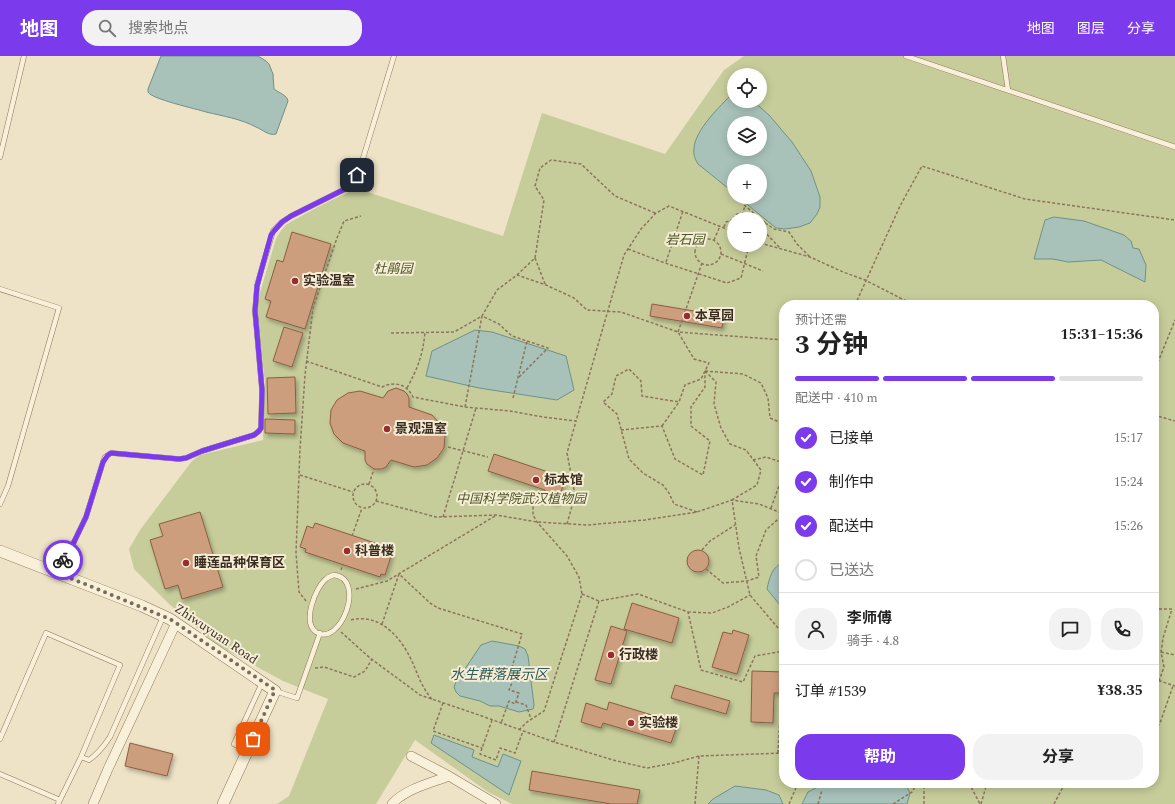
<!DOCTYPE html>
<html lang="zh">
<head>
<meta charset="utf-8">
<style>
  :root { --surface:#fff; --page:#f2f2f2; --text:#222; --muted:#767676; --line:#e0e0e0; --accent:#7c3aed }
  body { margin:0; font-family:Spectral,"Noto Sans SC",serif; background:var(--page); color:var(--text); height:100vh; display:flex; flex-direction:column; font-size:15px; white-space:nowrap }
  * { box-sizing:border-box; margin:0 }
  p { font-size:13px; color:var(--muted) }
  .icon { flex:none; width:22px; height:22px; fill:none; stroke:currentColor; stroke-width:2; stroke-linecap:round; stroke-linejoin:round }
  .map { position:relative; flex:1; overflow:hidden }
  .drawer { position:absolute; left:779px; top:244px; width:380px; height:488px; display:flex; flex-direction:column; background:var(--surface); border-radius:16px; box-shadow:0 2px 10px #0003 }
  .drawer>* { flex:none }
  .buttons { position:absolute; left:727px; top:12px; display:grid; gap:8px }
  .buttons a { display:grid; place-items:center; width:40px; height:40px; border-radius:50%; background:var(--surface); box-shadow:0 2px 10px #0003; font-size:20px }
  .pin { position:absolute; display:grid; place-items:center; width:34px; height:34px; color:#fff; margin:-17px; border-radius:8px; box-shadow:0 2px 6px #0006 }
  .courier { position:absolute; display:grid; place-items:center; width:40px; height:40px; margin:-20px; border:3px solid #7c3aed; border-radius:50%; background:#fff; color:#222; box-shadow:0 1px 5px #0007 }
  .headline em { font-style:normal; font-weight:700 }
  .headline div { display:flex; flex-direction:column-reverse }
  .headline { display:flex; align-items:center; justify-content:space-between; height:68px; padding:0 16px }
  h1 { font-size:26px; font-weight:700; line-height:30px }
  .bar { display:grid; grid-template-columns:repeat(4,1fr); gap:6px 4px; align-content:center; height:48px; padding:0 16px }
  .bar i { height:5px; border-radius:3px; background:var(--line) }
  .bar .on { background:var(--accent) }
  .bar p { grid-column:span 4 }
  .line { display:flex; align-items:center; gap:10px; padding:0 16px; border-top:1px solid var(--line) }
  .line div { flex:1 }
  .round { display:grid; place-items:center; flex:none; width:42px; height:42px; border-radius:16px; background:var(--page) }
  ol { padding:0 16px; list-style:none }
  li { display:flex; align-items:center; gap:12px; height:44px }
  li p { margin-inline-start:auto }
  li .icon { padding:4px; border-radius:50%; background:var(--accent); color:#fff; stroke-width:4 }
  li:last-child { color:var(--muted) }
  li i { width:22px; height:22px; border:2px solid var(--line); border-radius:50% }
  .action { display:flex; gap:8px; margin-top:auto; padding:8px 16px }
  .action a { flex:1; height:46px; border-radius:16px; background:var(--accent); color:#fff; font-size:16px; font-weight:700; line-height:46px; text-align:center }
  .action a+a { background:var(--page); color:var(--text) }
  header { display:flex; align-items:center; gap:24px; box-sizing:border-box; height:56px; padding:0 20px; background:var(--accent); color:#fff }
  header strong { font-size:19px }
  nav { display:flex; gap:22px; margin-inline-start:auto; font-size:14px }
  .search { width:280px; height:36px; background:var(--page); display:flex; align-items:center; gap:10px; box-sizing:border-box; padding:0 14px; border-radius:16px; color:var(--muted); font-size:15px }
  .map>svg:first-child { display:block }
</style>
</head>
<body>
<header>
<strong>地图</strong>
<div class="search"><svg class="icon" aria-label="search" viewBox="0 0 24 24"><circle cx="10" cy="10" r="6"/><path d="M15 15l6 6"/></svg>搜索地点</div>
<nav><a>地图</a><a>图层</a><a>分享</a></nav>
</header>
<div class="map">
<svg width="1175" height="748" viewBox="0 0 1175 748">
  <defs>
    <filter id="shadow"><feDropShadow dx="2" dy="3" stdDeviation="2" flood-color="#0004"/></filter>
  </defs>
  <rect width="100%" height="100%" fill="#eee3c7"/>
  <path fill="#c7cd9a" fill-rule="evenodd" d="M744,0H1175V748H512L488,736L415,684L376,748H277L289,740L328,643L283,625L217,589L169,548L134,513L129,493L140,474L192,405L200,399L263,384L265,327L258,264V243L276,183C278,179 281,174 285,170C292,164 351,133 358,133L503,180L542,57L665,98L724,14ZM734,19H760V45H734ZM734,67H760V93H734ZM734,115H760V141H734ZM734,163H760V189H734ZM784,249H1154V727H784Z"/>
  <path fill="#a8c2ba" stroke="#6e9188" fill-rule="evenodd" d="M161,0H258L266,5L269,8L273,18L274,33C279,37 287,39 288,45L276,78C269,80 263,74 256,71C241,63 223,60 206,56C197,53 151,43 148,36C148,35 148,34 148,33Z
    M733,37H734V45H753L769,59L792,86L811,115L820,141V151L817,158L810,167L799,171L785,173L776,172L738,141H760V115H734V137L698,108C695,103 693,98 694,93C694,75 721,49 733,37ZM734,67H760V93H734Z
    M1054,161L1084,165L1124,179L1131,185L1133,192L1139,193L1146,209L1145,226L1101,204L1068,206L1053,203H1034L1045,164Z
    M475,274L492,276L566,300L574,334L557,344L479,332L426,320L432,295Z
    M784,506V554L767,533C770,520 772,511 784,506Z
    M492,585L519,590L525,593L528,600L534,649L533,653L519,656L499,650H490L480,645L460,640L456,636L454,631L456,626L481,589Z
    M434,679L474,694L472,701L498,711L503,698L521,705L509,739L431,687Z
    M825,727H884L907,731L910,737L907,748H802L808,736Z
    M735,730L766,734L779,739L783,748H708L713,743Z"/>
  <path fill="#cc9e7d" stroke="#895e42" filter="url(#shadow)" d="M292,176L331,188L305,273L266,261L271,245L265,243L277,204L283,206Z
    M652,248L724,260L722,272L650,260Z
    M284,271L303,277L292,311L273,305Z
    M295,321L296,357L268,358L267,322Z
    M396,332L404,335L407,338L409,342V351L432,359L440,368L445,379L444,392L437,402L427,409L414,411L391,404L386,411L382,413H374L367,408L365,404V395L343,387L334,378L330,367L331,354L337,344L348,337L360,335L383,342L388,335Z
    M265,363L295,364V378L265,377Z
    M494,398L551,417L549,422L564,427L557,447L542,442L545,434L488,415Z
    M200,456L223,531L182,543L178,529L165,533L150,484L163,480L159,468Z
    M315,467L390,492L388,496L392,497L385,519L381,518L380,521L305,496L306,493L300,491L307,470L313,472Z
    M687 505a11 11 0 1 1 22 0a11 11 0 1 1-22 0Z
    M632,547L679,562L672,587L624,573Z
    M611,570L627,575L611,628L595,624Z
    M733,574L749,579L737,618L712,611L723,576L732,578Z
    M752,615L784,616V637H774L773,667L751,666Z
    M675,629L730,645L726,658L671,642Z
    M609,646L678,667L671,687L603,667L601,672L581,666L586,647L607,654Z
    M130,687L173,698L167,720L125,710Z
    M532,715L640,734L637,748H611L529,734Z"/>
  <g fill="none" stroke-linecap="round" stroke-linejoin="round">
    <defs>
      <path id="service" d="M906,0L1175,91
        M1003,0L1008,34
        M0,101L24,0
        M0,233L59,252L8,430L0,448
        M58,517L64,502L73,488L86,461L103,406L105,401L111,397L179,403L186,402L202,395L254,379L259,375L261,372L262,334L255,255L257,230L261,215L273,175L282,166L291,160L353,129L361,109L394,0
        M334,519C367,523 340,592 316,576C302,566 315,532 326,523C328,521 331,520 334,519Z
        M275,635L297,642L320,577
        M0,683L46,577L120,609L81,701
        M247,695L234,688L262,627
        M0,718L60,744
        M58,748L81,701L89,704C98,698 104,690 110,681L163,561"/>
      <path id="minor" d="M411,700L449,720L496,748
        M93,748L108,713L176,567
        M392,748C405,733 431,727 449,720"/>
      <path id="tertiary" d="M0,495L142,550L170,563L275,635L223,748"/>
    </defs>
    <use href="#service" stroke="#8a755c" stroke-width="5.5"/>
    <use href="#minor" stroke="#8a755c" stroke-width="10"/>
    <use href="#tertiary" stroke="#8a755c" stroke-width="12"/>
    <path stroke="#8a755c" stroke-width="1.5" stroke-dasharray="3 2" stroke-linecap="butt" d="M744,149L767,168
      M742,159L745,150
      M734,163L735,159L738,158L742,159L746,163
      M760,168H767L774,173L789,176L797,188L810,201
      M724,171L726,166L734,163
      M760,171L780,192
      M674,182L697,190
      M695 196a13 13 0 1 1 26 0a13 13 0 1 1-26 0Z
      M714,184L720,170
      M760,187L810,201L843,216L865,224L914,249
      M628,193L665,207L727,227L741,222L749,189
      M721,198L763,215
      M535,202L545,228
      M666,206L683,155
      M702,207L678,276L784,284
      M517,219L535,202L544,144L535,130L540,112L551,104L581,108L615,140L655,157
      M855,249L900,150L922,110L1025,143L1175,164
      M391,277L454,276L482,260L497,234L517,219L546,229L574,242L587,254L621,256L678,276L694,303L709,307L701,323L685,329L679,346L642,340L641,325L629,313L616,320L612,338L603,346L617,358L629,403L643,417L663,429L669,437L674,448L697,456
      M306,305L382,331C395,325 407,328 413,341L465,351L510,355L543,361L576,365L624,199L641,173L656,157L669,150L734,176
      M705,315L716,326L714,348L721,372L730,388L746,394L761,414L757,429L732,444L739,492L750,539L784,579
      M705,315L743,318L761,327L768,342L770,362L784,368
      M1154,316L1175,264
      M407,332C418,312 423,298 425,276
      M513,342L527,285
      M465,351L482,260L499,268L512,280L548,292L518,322
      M1154,359L1175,365
      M662,370L679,346
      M621,374L662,370L675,403L703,419L710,385L691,370V351L705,331V315
      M448,391L488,401
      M753,404L766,401L784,407
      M300,419L353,436
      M369,428L374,413
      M353 440a12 12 0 1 1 24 0a12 12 0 1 1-24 0Z
      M376,445L436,461L496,459L537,466L587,469L645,464L697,456L732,444L759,448L784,458
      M771,452L784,416
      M443,461L476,352
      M567,468L575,439L567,397L576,365
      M352,480L362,452
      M702,494L710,485L735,469
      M706,513L723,527L747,525L759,521L756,500L766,474L784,458
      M341,514L343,509
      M356,533L387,525L495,460
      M582,538L599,545
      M306,545L299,536L296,497L300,393L305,319L313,252L337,182L344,165L361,160
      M1154,553H1172L1163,582L1161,596L1164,611L1159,625
      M688,556L712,557L728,551L750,539
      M351,564C375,558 394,574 406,594C416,610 419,629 432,643
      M382,568L399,518L430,547L438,552L522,578L510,618L502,615L500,619L513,624L509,634L519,637L515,648L509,645L501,667
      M341,576L370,602L420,639L479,659L554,686L613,704L647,712L674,707L699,700L784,697
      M1161,596L1175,599
      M315,612L324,611L354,621L365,615L372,603
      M1154,623L1175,630
      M516,646L526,649L531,663
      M443,647L433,675L482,692
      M492,664L480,698L496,704L500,692L515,697L523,675
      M519,674L527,666L544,655L582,538L579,521L567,500L537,466L533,459V450L536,440
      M1154,674L1160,667L1173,630
      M554,686L599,545L638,538L688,556L701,614L743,626L755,600L784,595
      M778,697L781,643H784
      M969,727L980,748
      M695,748L699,700
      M789,748L798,727
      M818,748L822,734
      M893,748L912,736L917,727
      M924,748V727
      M981,748L987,727
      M1054,748L1064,729L1065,727"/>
    <use href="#service" stroke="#f9f0da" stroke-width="4.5"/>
    <use href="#minor" stroke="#f9f0da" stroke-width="9"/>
    <use href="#tertiary" stroke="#f9f0da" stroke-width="11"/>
  </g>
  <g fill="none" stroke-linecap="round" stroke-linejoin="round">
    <path stroke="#796d5a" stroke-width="4" stroke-dasharray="0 7.2" d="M63,504L58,517L170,563L275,634L253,683"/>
    <path stroke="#7c3aed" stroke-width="5" d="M63,504L73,488L86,461L103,406L108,399L111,397L179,403L186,402L202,395L254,379L259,375L261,372L262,334L255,255L257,230L271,179L274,175L282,166L291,160L353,129L357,119"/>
  </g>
  <g fill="#992c2c" stroke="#f6edd6" stroke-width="1.5">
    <circle cx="295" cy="225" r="4"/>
    <circle cx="687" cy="260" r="4"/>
    <circle cx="387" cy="373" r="4"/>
    <circle cx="536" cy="424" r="4"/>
    <circle cx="347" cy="495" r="4"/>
    <circle cx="186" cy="507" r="4"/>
    <circle cx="611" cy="599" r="4"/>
    <circle cx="631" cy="667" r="4"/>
  </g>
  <g text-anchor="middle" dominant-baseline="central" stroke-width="4" stroke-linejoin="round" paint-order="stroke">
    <g font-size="13" font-style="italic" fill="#4b5726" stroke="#f6edd6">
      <text x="685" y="184">岩石园</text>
      <text x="393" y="213">杜鹃园</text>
      <text x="521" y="443">中国科学院武汉植物园</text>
    </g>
    <g font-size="13" font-weight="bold" fill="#3a2d20" stroke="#f6edd6" text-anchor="start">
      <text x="303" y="225">实验温室</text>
      <text x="695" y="260">本草园</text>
      <text x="395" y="373">景观温室</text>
      <text x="544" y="424">标本馆</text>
      <text x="355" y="495">科普楼</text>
      <text x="194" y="507">睡莲品种保育区</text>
      <text x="619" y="599">行政楼</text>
      <text x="639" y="667">实验楼</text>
    </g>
    <g font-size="13" fill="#3a2d20" stroke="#f6edd6">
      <text transform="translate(216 578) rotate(34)">Zhiwuyuan Road</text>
    </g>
    <g font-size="14" font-style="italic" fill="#2f5a57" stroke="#f6edd6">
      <text x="499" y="618">水生群落展示区</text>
    </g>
  </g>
</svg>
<div class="buttons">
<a><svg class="icon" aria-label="locate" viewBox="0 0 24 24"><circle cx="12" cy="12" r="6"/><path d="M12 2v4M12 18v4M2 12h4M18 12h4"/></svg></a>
<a><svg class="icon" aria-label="layers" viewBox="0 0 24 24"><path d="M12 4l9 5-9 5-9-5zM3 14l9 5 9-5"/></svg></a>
<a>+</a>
<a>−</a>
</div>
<div class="pin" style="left:253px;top:683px;background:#ea580c"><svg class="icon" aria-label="bag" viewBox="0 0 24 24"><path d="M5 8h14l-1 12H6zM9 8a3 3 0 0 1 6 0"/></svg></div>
<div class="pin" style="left:357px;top:119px;background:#1f2937"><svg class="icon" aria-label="home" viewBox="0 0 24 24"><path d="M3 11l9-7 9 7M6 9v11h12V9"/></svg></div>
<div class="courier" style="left:63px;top:504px"><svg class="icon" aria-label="bike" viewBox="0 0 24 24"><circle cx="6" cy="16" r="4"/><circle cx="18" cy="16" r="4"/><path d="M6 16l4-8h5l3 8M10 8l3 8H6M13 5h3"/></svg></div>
<section class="drawer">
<div class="headline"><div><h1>3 分钟</h1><p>预计还需</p></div><em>15:31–15:36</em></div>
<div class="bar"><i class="on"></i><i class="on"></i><i class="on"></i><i></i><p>配送中 · 410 m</p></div>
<ol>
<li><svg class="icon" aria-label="check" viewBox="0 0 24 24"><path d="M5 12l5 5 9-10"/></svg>已接单<p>15:17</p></li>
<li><svg class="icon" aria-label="check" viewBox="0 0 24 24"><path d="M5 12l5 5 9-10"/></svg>制作中<p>15:24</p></li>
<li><svg class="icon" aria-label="check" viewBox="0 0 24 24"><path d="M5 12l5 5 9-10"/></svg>配送中<p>15:26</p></li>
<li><i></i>已送达</li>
</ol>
<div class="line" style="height:72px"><a class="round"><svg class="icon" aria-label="person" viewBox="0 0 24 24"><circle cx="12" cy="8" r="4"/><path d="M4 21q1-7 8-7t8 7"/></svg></a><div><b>李师傅</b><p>骑手 · 4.8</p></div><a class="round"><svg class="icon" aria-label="chat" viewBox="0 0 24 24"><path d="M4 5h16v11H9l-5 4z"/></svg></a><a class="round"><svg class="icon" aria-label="phone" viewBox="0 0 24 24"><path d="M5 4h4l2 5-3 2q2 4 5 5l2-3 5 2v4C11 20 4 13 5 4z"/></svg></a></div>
<div class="line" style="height:52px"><div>订单 #1539</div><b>¥38.35</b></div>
<div class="action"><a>帮助</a><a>分享</a></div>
</section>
</div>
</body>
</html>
